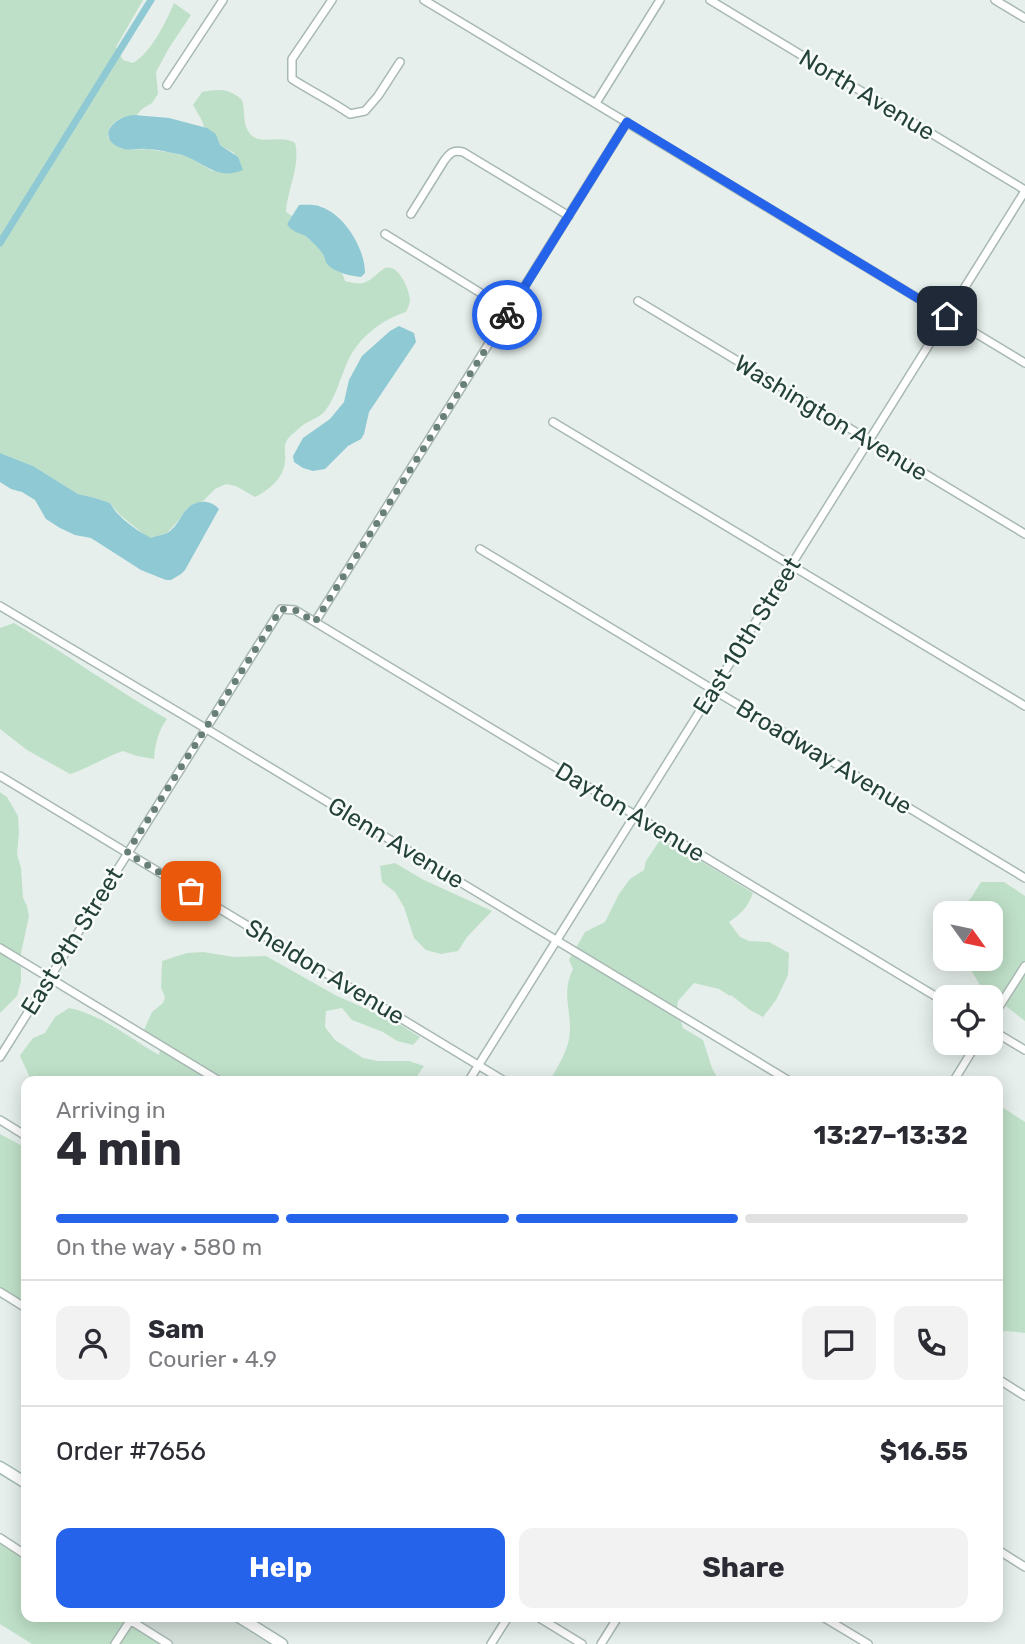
<!DOCTYPE html>
<html lang="en">
<head>
<meta charset="utf-8">
<style>
  :root { --surface:#fff; --page:#f2f2f3; --text:#2b2b33; --muted:#7c7c81; --line:#e1e1e2; --accent:#2563eb }
  body { margin:0; font-family:Rubik,sans-serif; background:var(--page); color:var(--text); height:100vh; display:flex; flex-direction:column; font-size:26px; white-space:nowrap }
  * { box-sizing:border-box; margin:0 }
  p { font-size:23px; color:var(--muted) }
  .icon { flex:none; width:38px; height:38px; fill:none; stroke:currentColor; stroke-width:2; stroke-linecap:round; stroke-linejoin:round }
  .map { position:relative; flex:1; overflow:hidden }
  .details { position:absolute; left:21px; top:1076px; width:982px; height:546px; display:flex; flex-direction:column; background:var(--surface); border-radius:14px; box-shadow:0 4px 18px #0003 }
  .details>* { flex:none }
  .needle { width:46px; rotate:123deg }
  .fabs { position:absolute; left:933px; top:901px; display:grid; gap:14px }
  .fabs a { display:grid; place-items:center; width:70px; height:70px; border-radius:14px; background:var(--surface); box-shadow:0 4px 18px #0003; font-size:35px }
  .pin { position:absolute; display:grid; place-items:center; width:60px; height:60px; color:#fff; margin:-30px; border-radius:14px; box-shadow:0 4px 10px #0006 }
  .courier { position:absolute; display:grid; place-items:center; width:70px; height:70px; margin:-35px; border:5px solid #2563eb; border-radius:50%; background:#fff; color:#222; box-shadow:0 2px 9px #0007 }
  .summary em { font-style:normal; font-weight:700 }
  .summary div { display:flex; flex-direction:column-reverse }
  .summary { display:flex; align-items:center; justify-content:space-between; height:119px; padding:0 35px }
  h1 { font-size:46px; font-weight:700; line-height:52px }
  .bar { display:grid; grid-template-columns:repeat(4,1fr); gap:10px 7px; align-content:center; height:84px; padding:0 35px }
  .bar i { height:9px; border-radius:5px; background:var(--line) }
  .bar .active { background:var(--accent) }
  .bar p { grid-column:span 4 }
  .line { display:flex; align-items:center; gap:18px; padding:0 35px; border-top:2px solid var(--line) }
  .line div { flex:1 }
  .round { display:grid; place-items:center; flex:none; width:74px; height:74px; border-radius:14px; background:var(--page) }
  .action { display:flex; gap:14px; margin-top:auto; padding:14px 35px }
  .action a { flex:1; height:80px; border-radius:14px; background:var(--accent); color:#fff; font-size:28px; font-weight:700; line-height:80px; text-align:center }
  .action a+a { background:var(--page); color:var(--text) }
  .map>svg:first-child { display:block }
</style>
</head>
<body>
<div class="map">
<svg width="1025" height="1644" viewBox="0 0 1025 1644">
  <rect width="100%" height="100%" fill="#e6efeb"/>
  <path fill="#d4dfda" d="M134,1617H233L276,1644H160L129,1624Z"/>
  <path fill="#bfe0c8" d="M0,0H143L116,47L123,60L133,63C151,53 166,22 174,3L191,15L169,48L156,72L158,94L152,103L142,109L137,115C124,116 107,121 108,138L121,148L131,150L147,149L178,154L189,157L212,171L238,172L234,153L220,145L216,134L204,127C202,118 197,113 193,105L202,92C219,89 229,88 242,100C245,109 243,120 247,129C256,149 279,133 295,143C301,165 287,190 286,212L292,216L287,224C300,232 313,241 323,253C332,265 326,266 342,273L345,281C360,285 364,285 376,275C377,274 384,268 385,268C399,263 410,291 410,301C410,303 407,310 406,312C379,321 355,340 345,368C339,382 335,398 325,411C319,418 310,420 303,425C298,429 291,435 287,440C283,447 286,454 285,461C284,478 269,490 255,497L236,486L226,484L215,489L203,501L187,508L178,521L167,533L151,538L146,536L120,515L110,503L95,498L78,494L33,466L0,453Z
    M14,623C66,654 115,689 167,719C158,731 155,745 154,759L137,756L123,751C105,757 89,768 70,774L27,750L0,729V628Z
    M0,792L7,797L18,816L19,833L17,854L21,868L23,898L27,906L29,916L21,953V981L17,996L0,1013Z
    M662,837L753,893C748,907 741,914 729,922L740,937L749,941L769,942L789,953L788,975L776,1000L763,1017L750,1010L731,995L730,996L719,989L694,983L678,1001L677,1009L683,1028L703,1040L712,1068L719,1081L549,1082C558,1066 570,1048 570,1030C570,1006 562,992 573,969L569,960L585,932L605,922L619,894L630,879L644,870L646,861Z
    M395,863L424,880L492,911L467,937L458,951L441,954L426,950L414,938L404,907L395,892L382,882L380,866Z
    M981,882H1004L1025,896V1021L1002,1003H993L991,1002L990,998L983,997L981,987L971,970L968,959H990V914H954L971,898Z
    M203,952L234,957L266,956L337,996L394,1021L420,1037L413,1045L397,1041L383,1032L352,1020L342,1008L326,1011L325,1027L335,1040L363,1058L378,1061H409L424,1066L413,1082L374,1081C363,1075 345,1074 334,1082H32L20,1056L21,1054L33,1038L45,1033L55,1017L69,1008C103,1015 129,1038 159,1055L161,1043L143,1032L152,1012L163,1003L165,997L161,988L162,961L187,953Z
    M1002,1107L1025,1122V1333L1006,1331L998,1332V1108Z
    M0,1134L26,1148V1308L0,1292Z
    M0,1543L26,1559V1617H117L160,1644H32L0,1624Z"/>
  <path fill="#8ec9d4" d="M134,115L169,118L207,128L216,134L220,145L238,157L243,170C215,182 202,159 178,154C167,152 156,149 146,149C139,148 131,151 124,149C95,140 111,117 134,115Z
    M299,205C306,205 315,204 321,207C345,215 365,249 365,273L361,277C351,276 337,273 329,266C325,262 326,261 324,256C321,250 314,244 309,239C302,232 293,234 287,224Z
    M399,326L414,333L416,342L369,412L364,434L361,439L348,446L325,469L313,471L303,468L294,462L293,456L303,438L330,419L344,402L349,380L362,356L390,331Z
    M0,453L33,466L78,494L95,498L110,503L116,512L124,520L137,530L151,538C155,536 163,535 167,533C175,529 180,518 185,511C194,500 209,498 219,509L185,570L181,574L171,580H166L141,570L91,538L75,535L60,528L46,519L35,500L22,492L11,489L0,482Z"/>
  <g fill="none" stroke-linecap="round" stroke-linejoin="round">
    <path stroke="#8ec9d4" stroke-width="7" d="M0,243L151,0"/>
    <defs>
      <path id="street" d="M332,0L292,59V79C311,91 331,101 350,114L365,111L378,96L400,62
        M424,0L1025,363
        M710,0L1025,190
        M995,0L1025,18
        M167,85L223,0
        M596,103L660,0
        M411,214L444,161C449,154 453,149 463,152L569,216
        M385,234L510,311
        M638,301L1025,534
        M553,422L1025,706
        M480,549L1025,878
        M0,606L205,728L791,1082
        M315,622L627,122
        M0,776L506,1082
        M0,948L221,1082
        M990,1021L1025,966
        M990,1029L1025,1050
        M0,1057L281,609L295,610L945,1002
        M468,1082L1025,191
        M953,1082L977,1043
        M0,1120L26,1136
        M0,1292L26,1308
        M998,1379L1025,1396
        M0,1538L26,1555
        M998,1550L1025,1567
        M125,1617L168,1644
        M538,1617L582,1644
        M823,1617L868,1644
        M115,1644L132,1618
        M491,1644L508,1617
        M601,1644L618,1617"/>
      <path id="secondary" d="M0,1467L26,1483
        M239,1617L282,1644"/>
    </defs>
    <use href="#street" stroke="#a8b8b2" stroke-width="10"/>
    <use href="#secondary" stroke="#a4bbb3" stroke-width="13"/>
    <use href="#street" stroke="#fff" stroke-width="7"/>
    <use href="#secondary" stroke="#fff" stroke-width="10"/>
  </g>
  <g fill="none" stroke-linecap="round" stroke-linejoin="round">
    <path stroke="#687f78" stroke-width="7" stroke-dasharray="0 12.6" d="M191,891L127,853L281,609L295,610L315,622L507,315"/>
    <path stroke="#2563eb" stroke-width="9" d="M507,315L627,122L947,316"/>
  </g>
  <g text-anchor="middle" dominant-baseline="central" stroke-width="5" stroke-linejoin="round" paint-order="stroke">
    <g font-size="24" fill="#24423a" stroke="#f7fbf9">
      <text transform="translate(867 95) rotate(31)">North Avenue</text>
      <text transform="translate(831 418) rotate(31)">Washington Avenue</text>
      <text transform="translate(747 636) rotate(-58)">East 10th Street</text>
      <text transform="translate(824 757) rotate(31)">Broadway Avenue</text>
      <text transform="translate(630 812) rotate(31)">Dayton Avenue</text>
      <text transform="translate(396 843) rotate(31)">Glenn Avenue</text>
      <text transform="translate(72 941) rotate(-58)">East 9th Street</text>
      <text transform="translate(325 972) rotate(31)">Sheldon Avenue</text>
    </g>
  </g>
</svg>
<div class="fabs">
<a><svg class="needle" viewBox="-14 -14 28 28"><path d="M0-13l5 13h-10z" fill="#e53935"/><path d="M0 13l5-13h-10z" fill="#7c7c81"/></svg></a>
<a><svg class="icon" aria-label="locate" viewBox="0 0 24 24"><circle cx="12" cy="12" r="6"/><path d="M12 2v4M12 18v4M2 12h4M18 12h4"/></svg></a>
</div>
<div class="pin" style="left:191px;top:891px;background:#ea580c"><svg class="icon" aria-label="bag" viewBox="0 0 24 24"><path d="M5 8h14l-1 12H6zM9 8a3 3 0 0 1 6 0"/></svg></div>
<div class="pin" style="left:947px;top:316px;background:#1f2937"><svg class="icon" aria-label="home" viewBox="0 0 24 24"><path d="M3 11l9-7 9 7M6 9v11h12V9"/></svg></div>
<div class="courier" style="left:507px;top:315px"><svg class="icon" aria-label="bike" viewBox="0 0 24 24"><circle cx="6" cy="16" r="4"/><circle cx="18" cy="16" r="4"/><path d="M6 16l4-8h5l3 8M10 8l3 8H6M13 5h3"/></svg></div>
<section class="details">
<div class="summary"><div><h1>4 min</h1><p>Arriving in</p></div><em>13:27–13:32</em></div>
<div class="bar"><i class="active"></i><i class="active"></i><i class="active"></i><i></i><p>On the way · 580 m</p></div>
<div class="line" style="height:126px"><a class="round"><svg class="icon" aria-label="person" viewBox="0 0 24 24"><circle cx="12" cy="8" r="4"/><path d="M4 21q1-7 8-7t8 7"/></svg></a><div><b>Sam</b><p>Courier · 4.9</p></div><a class="round"><svg class="icon" aria-label="chat" viewBox="0 0 24 24"><path d="M4 5h16v11H9l-5 4z"/></svg></a><a class="round"><svg class="icon" aria-label="phone" viewBox="0 0 24 24"><path d="M5 4h4l2 5-3 2q2 4 5 5l2-3 5 2v4C11 20 4 13 5 4z"/></svg></a></div>
<div class="line" style="height:91px"><div>Order #7656</div><b>$16.55</b></div>
<div class="action"><a>Help</a><a>Share</a></div>
</section>
</div>
</body>
</html>
